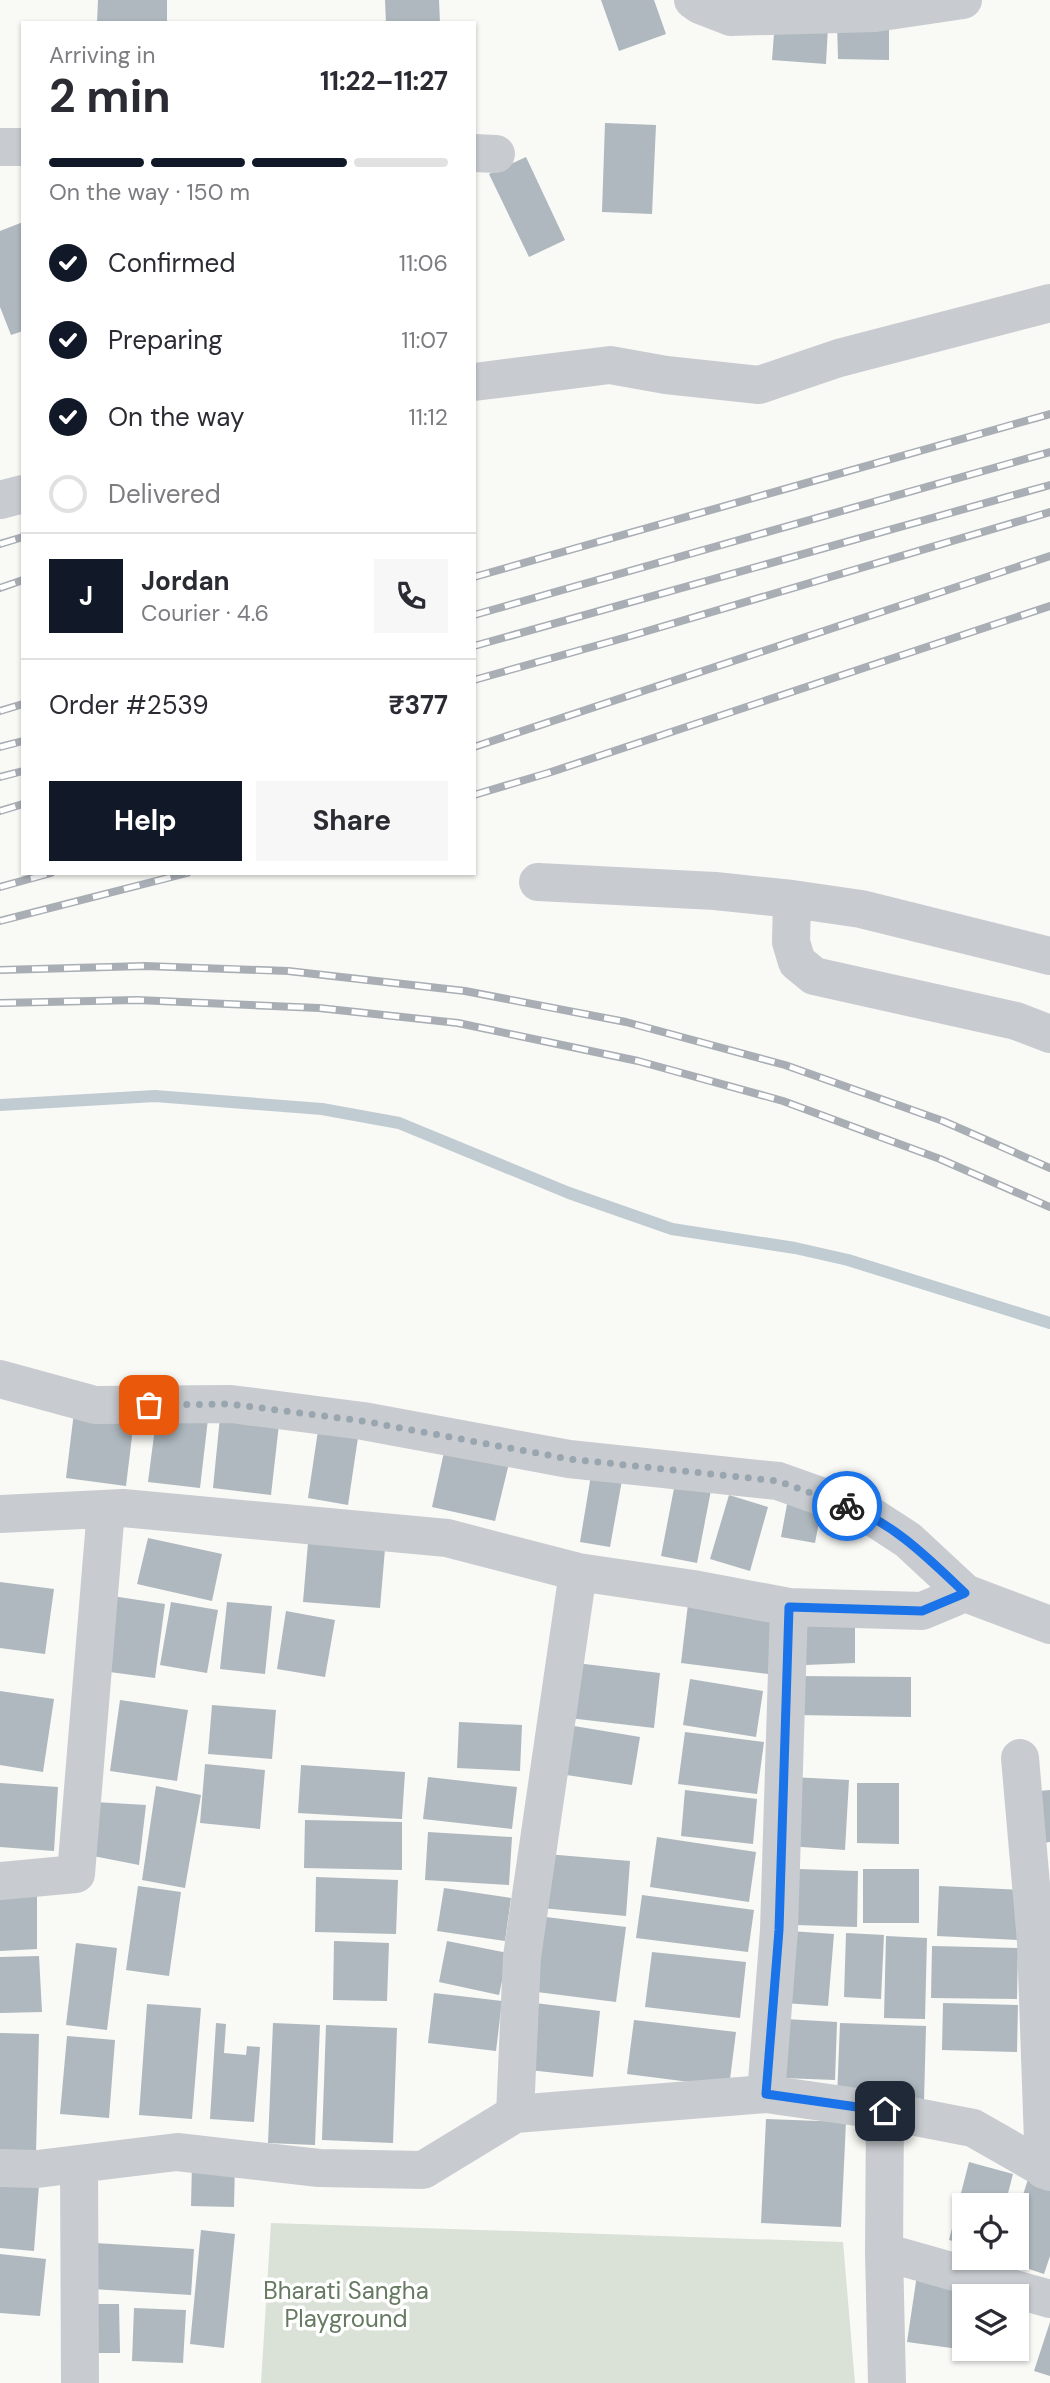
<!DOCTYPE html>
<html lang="en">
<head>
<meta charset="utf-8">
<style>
  :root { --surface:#fff; --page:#f7f7f7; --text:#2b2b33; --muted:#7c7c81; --line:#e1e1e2; --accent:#111827 }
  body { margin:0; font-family:"DM Sans",sans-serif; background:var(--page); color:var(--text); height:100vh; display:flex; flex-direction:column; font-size:26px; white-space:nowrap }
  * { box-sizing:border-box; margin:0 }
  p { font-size:23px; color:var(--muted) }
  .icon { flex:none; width:38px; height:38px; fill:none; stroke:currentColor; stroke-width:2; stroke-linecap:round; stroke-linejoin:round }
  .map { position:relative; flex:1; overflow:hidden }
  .details { position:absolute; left:21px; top:21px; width:455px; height:854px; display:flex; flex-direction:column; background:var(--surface); border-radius:0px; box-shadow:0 2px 5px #0004 }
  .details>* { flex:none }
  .tools { position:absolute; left:952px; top:2193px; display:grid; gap:14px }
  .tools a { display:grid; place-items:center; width:77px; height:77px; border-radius:0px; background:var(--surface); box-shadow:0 2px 5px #0004; font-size:35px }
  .pin { position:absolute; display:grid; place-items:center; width:60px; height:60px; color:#fff; margin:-30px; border-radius:14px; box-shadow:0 4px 10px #0006 }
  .courier { position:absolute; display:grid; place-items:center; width:70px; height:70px; margin:-35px; border:5px solid #1a73e8; border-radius:50%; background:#fff; color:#222; box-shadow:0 2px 9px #0007 }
  .head em { font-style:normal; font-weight:700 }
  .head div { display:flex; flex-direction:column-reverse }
  .head { display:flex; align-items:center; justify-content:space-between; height:119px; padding:0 28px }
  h1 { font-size:46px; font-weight:700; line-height:52px }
  .bar { display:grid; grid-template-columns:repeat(4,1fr); gap:10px 7px; align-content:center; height:84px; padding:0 28px }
  .bar i { height:9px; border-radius:5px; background:var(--line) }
  .bar .selected { background:var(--accent) }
  .bar p { grid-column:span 4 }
  .line { display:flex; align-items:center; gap:18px; padding:0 28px; border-top:2px solid var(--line) }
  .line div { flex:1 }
  .round { display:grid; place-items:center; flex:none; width:74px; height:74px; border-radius:0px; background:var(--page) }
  ol { padding:0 28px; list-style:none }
  li { display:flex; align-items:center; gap:21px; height:77px }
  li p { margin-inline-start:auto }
  li .icon { padding:7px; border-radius:50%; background:var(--accent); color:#fff; stroke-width:4 }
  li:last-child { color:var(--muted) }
  li i { width:38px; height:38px; border:4px solid var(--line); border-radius:50% }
  .cta { display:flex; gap:14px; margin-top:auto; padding:14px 28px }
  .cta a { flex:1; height:80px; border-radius:0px; background:var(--accent); color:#fff; font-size:28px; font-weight:700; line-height:80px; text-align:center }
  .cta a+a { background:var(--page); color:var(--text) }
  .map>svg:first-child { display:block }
</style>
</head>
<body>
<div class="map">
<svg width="1050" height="2383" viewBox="0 0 1050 2383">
  <rect width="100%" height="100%" fill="#f9f9f6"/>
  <path fill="#dae1d6" d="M271,2223L843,2242L855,2383H261Z"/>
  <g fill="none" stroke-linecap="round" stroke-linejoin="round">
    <path stroke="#c1ccd2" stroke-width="12" d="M0,1105L155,1096L322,1109L399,1123L569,1193L672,1229L795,1248L848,1260L1050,1323"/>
  </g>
  <path fill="#aeb8be" d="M98,0H167V23H97Z
    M385,0H439L440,23H386Z
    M601,0H654L666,34L619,51Z
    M889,19V60L838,59L837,22Z
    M775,21L828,26L826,64L772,60Z
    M605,123L656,125L652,214L602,212Z
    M526,157L565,240L529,257L489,174Z
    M23,222V331L11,335L0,307V231Z
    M74,1412L134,1420L126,1486L66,1478Z
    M157,1412L208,1419L200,1488L148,1482Z
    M220,1417L279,1424L271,1495L213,1488Z
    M320,1417L360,1424L348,1505L308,1498Z
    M446,1443L510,1459L495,1521L432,1507Z
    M593,1463L624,1469L610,1547L580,1542Z
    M676,1478L712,1485L697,1563L661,1556Z
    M729,1495L768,1507L750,1571L710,1559Z
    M788,1499L822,1506L815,1543L781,1537Z
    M309,1531L386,1537L380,1608L303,1602Z
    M148,1538L222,1554L212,1601L137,1584Z
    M0,1582L54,1589L45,1654L0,1648Z
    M112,1596L165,1604L155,1678L102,1671Z
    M171,1602L218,1610L207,1673L160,1665Z
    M227,1602L272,1606L265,1674L220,1669Z
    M688,1604L775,1615L768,1674L681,1663Z
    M286,1611L335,1620L325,1677L277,1669Z
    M855,1617V1663L805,1665L804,1618Z
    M576,1663L660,1673L654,1728L569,1718Z
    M798,1676L911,1677V1717L798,1715Z
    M690,1679L763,1691L756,1737L683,1725Z
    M0,1691L54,1699L43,1772L0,1765Z
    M120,1700L188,1710L177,1781L110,1771Z
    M212,1705L276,1710L272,1759L208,1754Z
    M459,1722L522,1725L520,1771L457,1768Z
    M568,1725L640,1737L632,1785L560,1774Z
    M685,1732L764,1742L757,1794L678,1784Z
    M205,1764L265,1770L260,1829L200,1823Z
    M301,1765L405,1772L402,1819L298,1813Z
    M428,1777L517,1787L512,1829L423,1819Z
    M792,1777L849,1780L845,1850L788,1846Z
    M0,1783L58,1787L54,1851L0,1847Z
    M857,1783H899V1844L857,1843Z
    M156,1786L201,1795L185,1888L142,1880Z
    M685,1790L757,1799L753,1844L681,1836Z
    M1050,1790V1842L1043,1843L1039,1791Z
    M95,1802L146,1805L139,1865L83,1854Z
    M305,1820L402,1822V1870L304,1868Z
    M428,1832L512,1837L509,1885L425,1880Z
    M657,1837L756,1852L749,1902L650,1887Z
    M546,1854L630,1861L626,1916L542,1908Z
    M798,1869L858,1871L857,1927L796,1925Z
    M863,1869H919V1923H863Z
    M316,1877L398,1880L396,1934L315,1932Z
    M138,1886L181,1892L169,1976L126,1970Z
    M939,1886L1022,1890L1020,1940L937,1936Z
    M444,1888L511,1898L505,1941L437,1931Z
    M37,1892V1949L0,1951V1894Z
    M642,1895L754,1910L748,1952L636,1938Z
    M538,1916L626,1927L616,2002L529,1991Z
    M790,1931L834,1934L828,2006L784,2003Z
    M846,1933L884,1935L881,1999L844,1997Z
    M886,1936L927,1938L925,2019L884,2018Z
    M334,1941L389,1943L387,2001L333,2000Z
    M447,1941L508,1953L499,1995L439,1982Z
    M76,1943L117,1948L107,2030L66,2025Z
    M932,1946L1018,1948L1017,1999L931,1998Z
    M652,1952L746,1962L740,2018L645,2007Z
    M39,1956L42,2012L0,2013V1957Z
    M434,1993L502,2001L496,2051L428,2043Z
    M535,2003L600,2011L593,2077L529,2070Z
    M943,2003L1018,2005L1017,2052L942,2050Z
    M147,2004L201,2008L192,2119L139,2115Z
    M785,2019L837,2022L835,2080L783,2078Z
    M634,2020L736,2032L729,2087L627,2074Z
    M216,2023L226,2024L224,2053L246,2055L247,2046L260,2047L254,2122L210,2119Z
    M273,2023L320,2025L315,2145L268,2143Z
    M840,2023L926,2026L924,2101L837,2098Z
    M326,2025L397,2028L393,2143L322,2140Z
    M0,2033L39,2034L36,2153L0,2152Z
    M67,2036L115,2040L109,2118L60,2114Z
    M766,2119L846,2122L841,2227L761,2223Z
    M192,2162H235L234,2207L191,2206Z
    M969,2162L1013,2174L1005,2205H964V2244L949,2240Z
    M1029,2176L1050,2183V2256L1044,2274L1002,2260V2258H1017V2214Z
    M0,2182L39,2185L34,2251L0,2248Z
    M201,2230L235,2234L224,2348L190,2344Z
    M95,2243L194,2249L191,2295L92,2289Z
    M0,2254L46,2259L40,2316L0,2313Z
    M917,2275L988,2296H964V2348H981V2352L907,2342Z
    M90,2304H119L120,2353H90Z
    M134,2308L186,2310L183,2363L132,2361Z
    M1050,2322V2376L1034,2371Z"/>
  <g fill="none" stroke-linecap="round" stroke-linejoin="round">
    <path stroke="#c8ccd0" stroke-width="38" d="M693,0L700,5L731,17L875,13L963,0
      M0,147H23
      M474,153L496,154
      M474,382L610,365L666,375L759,385L839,358L1050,303
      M0,500L23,494
      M538,882L715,891L792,899L861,909L1050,956
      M792,899L791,942L797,962L814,976L1016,1021L1050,1034
      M0,1379L95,1405L231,1404L363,1421L569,1459L778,1481L865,1512L908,1540L965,1593
      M0,1514L123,1508L447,1538L578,1572L693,1589L789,1607L922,1611L965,1593L1050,1625
      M578,1572L522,1957L515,2114L766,2094
      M789,1607L779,1930L766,2094L885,2111L884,2252L887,2383
      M1020,1758L1036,1942L1044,2170
      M0,1881L76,1874L106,1509
      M885,2111L973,2128L1050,2172
      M79,2164L80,2383
      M0,2168L37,2169L177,2152L319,2168L423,2170L515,2114
      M884,2252L1050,2299"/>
    <defs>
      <path id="rail" d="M0,544L23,537
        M474,577L1050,414
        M0,588L23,580
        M474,615L1050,452
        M474,646L1050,485
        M474,680L627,637L1050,512
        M0,711L23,704
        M0,747L23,741
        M474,747L1050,556
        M0,777L23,771
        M474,795L548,773L1050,606
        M0,811L23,804
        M0,887L51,873
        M0,921L187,873
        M0,970L145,966L288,971L465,991L626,1022L785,1065L943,1121L1050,1168
        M0,1003L137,1000L319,1008L458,1023L638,1061L783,1101L940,1159L1050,1207"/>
    </defs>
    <use href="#rail" stroke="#a8aeb4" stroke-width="8"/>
    <use href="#rail" stroke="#fff" stroke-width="5" stroke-dasharray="16" stroke-linecap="butt"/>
  </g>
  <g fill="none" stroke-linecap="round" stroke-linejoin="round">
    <path stroke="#99a6b0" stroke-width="7" stroke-dasharray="0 12.6" d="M149,1405L230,1404L363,1421L569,1459L778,1481L847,1506"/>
    <path stroke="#1a73e8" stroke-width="9" d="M847,1506C894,1523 929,1559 965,1593L922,1611L789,1607L779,1930L766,2094L885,2111"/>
  </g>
  <g text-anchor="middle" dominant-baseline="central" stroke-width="7" stroke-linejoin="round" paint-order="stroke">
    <g font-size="24" fill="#667a61" stroke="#fff">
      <text x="346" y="2290">Bharati Sangha<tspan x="346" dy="28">Playground</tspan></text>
    </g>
  </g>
</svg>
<div class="tools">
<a><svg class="icon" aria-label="locate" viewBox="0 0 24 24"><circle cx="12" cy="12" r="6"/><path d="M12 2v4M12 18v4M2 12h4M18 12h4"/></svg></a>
<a><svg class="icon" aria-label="layers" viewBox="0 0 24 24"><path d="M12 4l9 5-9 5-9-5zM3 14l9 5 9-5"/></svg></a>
</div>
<div class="pin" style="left:149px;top:1405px;background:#ea580c"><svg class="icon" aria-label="bag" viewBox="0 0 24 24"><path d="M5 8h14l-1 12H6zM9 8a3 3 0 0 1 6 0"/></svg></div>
<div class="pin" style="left:885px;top:2111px;background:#1f2937"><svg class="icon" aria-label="home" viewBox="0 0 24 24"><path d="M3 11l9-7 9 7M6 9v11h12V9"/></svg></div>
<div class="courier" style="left:847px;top:1506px"><svg class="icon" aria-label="bike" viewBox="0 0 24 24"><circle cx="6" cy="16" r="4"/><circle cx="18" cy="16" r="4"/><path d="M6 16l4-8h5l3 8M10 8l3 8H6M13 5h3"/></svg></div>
<section class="details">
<div class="head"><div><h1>2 min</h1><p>Arriving in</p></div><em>11:22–11:27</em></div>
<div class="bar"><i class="selected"></i><i class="selected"></i><i class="selected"></i><i></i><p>On the way · 150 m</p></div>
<ol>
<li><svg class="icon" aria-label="check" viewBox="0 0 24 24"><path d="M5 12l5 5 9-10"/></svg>Confirmed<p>11:06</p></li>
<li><svg class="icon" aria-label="check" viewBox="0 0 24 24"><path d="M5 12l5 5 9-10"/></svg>Preparing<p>11:07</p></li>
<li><svg class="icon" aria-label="check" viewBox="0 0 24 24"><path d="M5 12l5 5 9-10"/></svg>On the way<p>11:12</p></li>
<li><i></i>Delivered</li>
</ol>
<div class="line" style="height:126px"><b class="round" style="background:var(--accent);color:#fff">J</b><div><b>Jordan</b><p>Courier · 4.6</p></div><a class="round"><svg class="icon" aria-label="phone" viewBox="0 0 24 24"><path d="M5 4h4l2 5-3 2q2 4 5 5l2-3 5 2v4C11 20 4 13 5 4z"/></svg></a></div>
<div class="line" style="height:91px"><div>Order #2539</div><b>₹377</b></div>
<div class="cta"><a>Help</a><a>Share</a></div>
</section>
</div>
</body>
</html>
